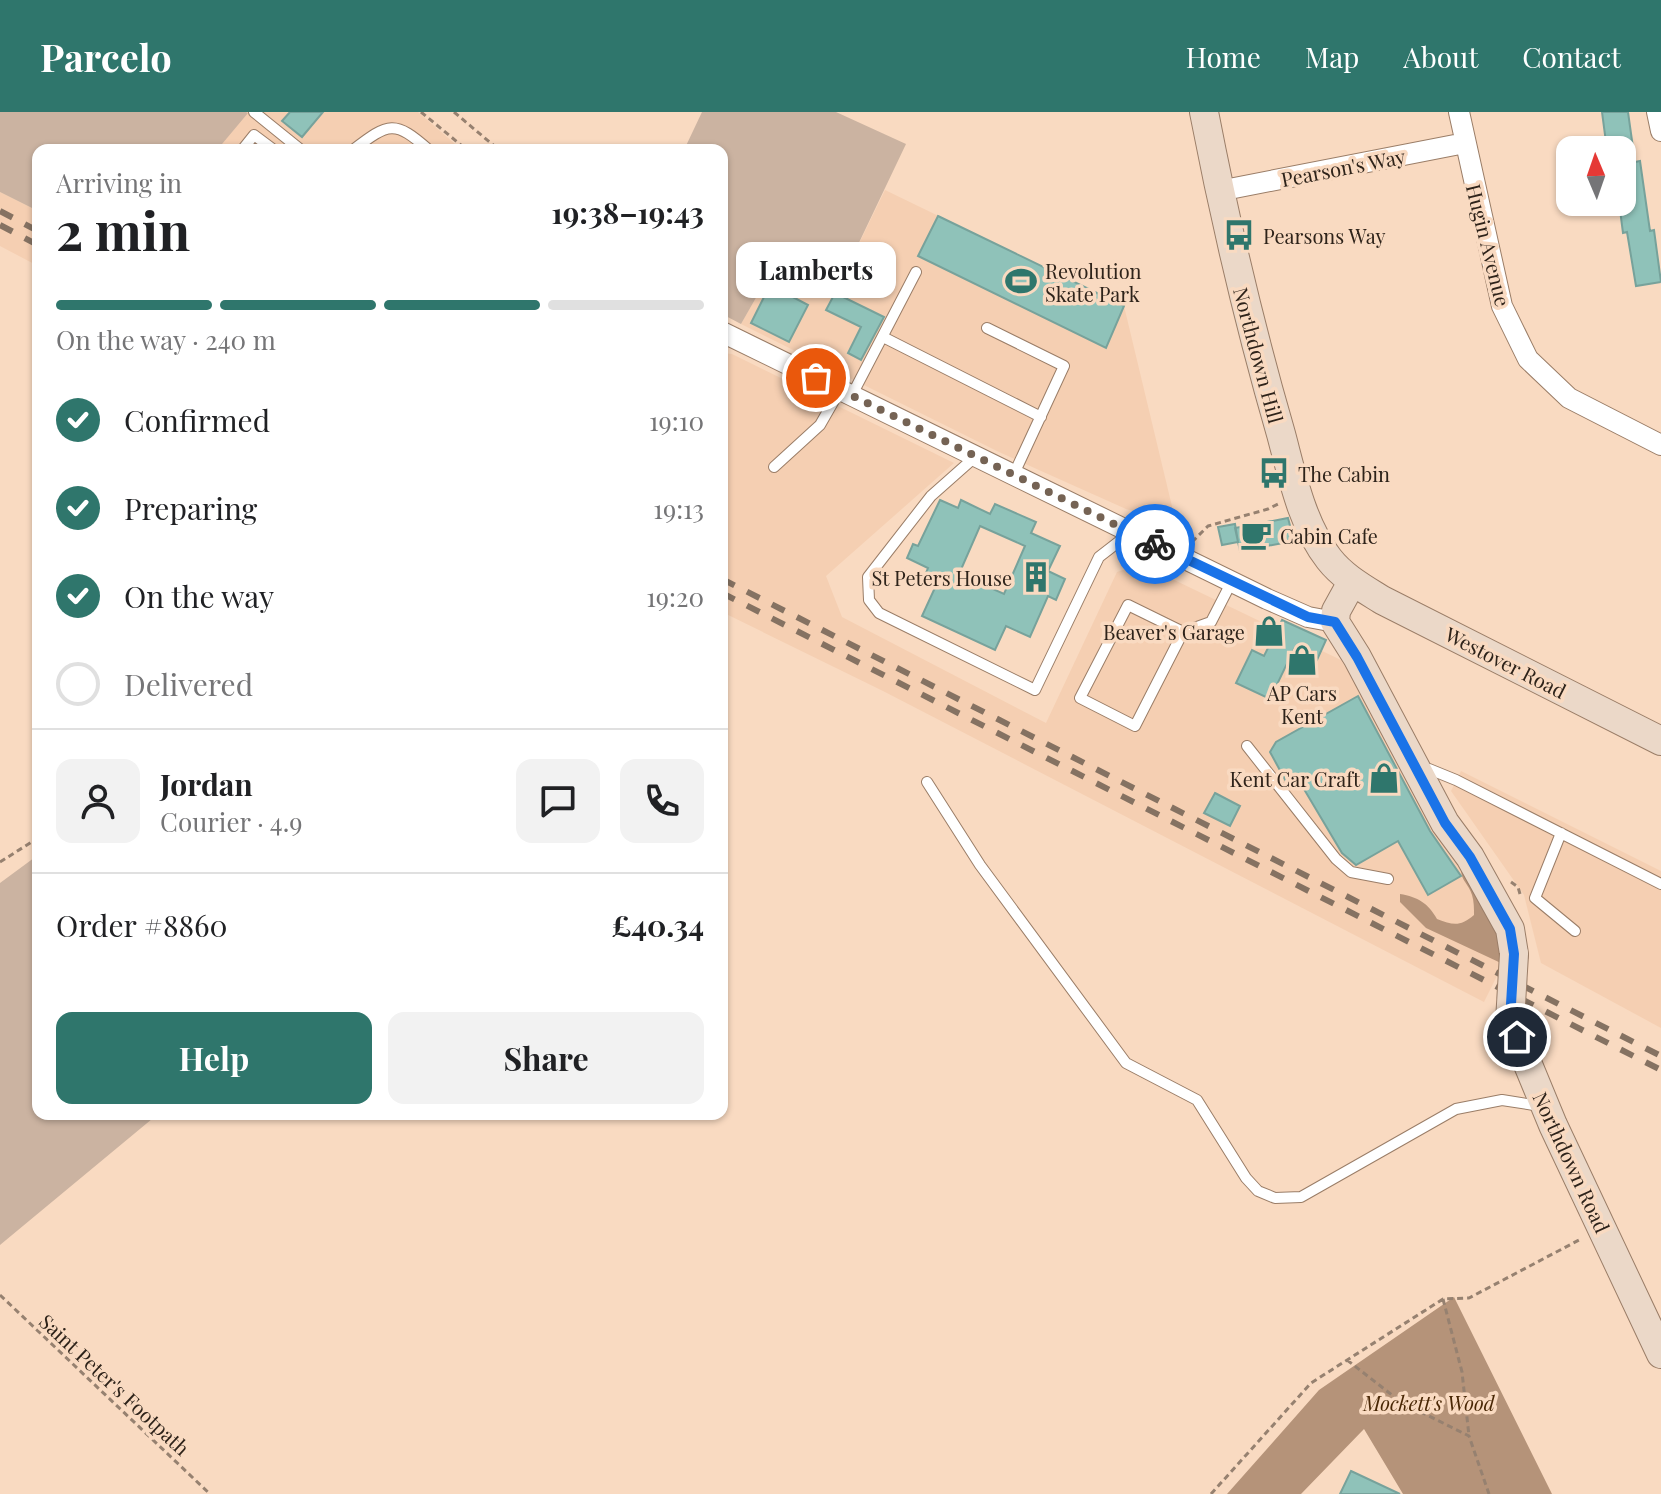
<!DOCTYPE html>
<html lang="en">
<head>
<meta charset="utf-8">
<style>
  :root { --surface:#fff; --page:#f2f2f2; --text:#202124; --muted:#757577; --line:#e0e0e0; --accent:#2f766c }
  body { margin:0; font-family:"Playfair Display",serif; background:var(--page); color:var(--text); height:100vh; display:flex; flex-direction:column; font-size:30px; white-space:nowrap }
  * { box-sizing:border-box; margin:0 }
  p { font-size:26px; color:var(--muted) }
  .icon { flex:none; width:44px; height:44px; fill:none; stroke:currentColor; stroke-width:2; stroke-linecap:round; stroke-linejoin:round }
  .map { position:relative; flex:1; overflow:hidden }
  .sheet { position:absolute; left:32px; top:32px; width:696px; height:976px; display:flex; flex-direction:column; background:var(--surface); border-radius:16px; box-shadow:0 2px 6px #0004 }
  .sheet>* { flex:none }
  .needle { width:52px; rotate:358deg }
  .controls { position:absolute; left:1556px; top:24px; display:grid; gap:16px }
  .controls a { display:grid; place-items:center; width:80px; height:80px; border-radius:16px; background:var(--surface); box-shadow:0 2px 6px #0004; font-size:40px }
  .pin { position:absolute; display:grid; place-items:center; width:68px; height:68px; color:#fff; margin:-34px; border:4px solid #fff; border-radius:50%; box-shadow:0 2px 8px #0007 }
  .courier { position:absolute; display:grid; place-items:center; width:80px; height:80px; margin:-40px; border:6px solid #1a73e8; border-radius:50%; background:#fff; color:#222; box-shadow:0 2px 10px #0007 }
  .bubble { position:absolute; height:56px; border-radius:16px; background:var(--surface); box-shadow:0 2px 6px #0004; font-size:26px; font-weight:700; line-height:56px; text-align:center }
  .overview em { font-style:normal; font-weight:700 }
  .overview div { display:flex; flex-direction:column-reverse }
  .overview { display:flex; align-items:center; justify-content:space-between; height:136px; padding:0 24px }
  h1 { font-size:52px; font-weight:700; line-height:60px }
  .bar { display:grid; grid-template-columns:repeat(4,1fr); gap:12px 8px; align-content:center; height:96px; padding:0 24px }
  .bar i { height:10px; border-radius:6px; background:var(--line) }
  .bar .selected { background:var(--accent) }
  .bar p { grid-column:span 4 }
  .line { display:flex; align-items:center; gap:20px; padding:0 24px; border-top:2px solid var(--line) }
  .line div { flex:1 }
  .round { display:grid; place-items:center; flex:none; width:84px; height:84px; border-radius:16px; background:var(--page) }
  ol { padding:0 24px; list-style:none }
  li { display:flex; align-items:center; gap:24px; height:88px }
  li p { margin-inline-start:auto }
  li .icon { padding:8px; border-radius:50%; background:var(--accent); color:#fff; stroke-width:4 }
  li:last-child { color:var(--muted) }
  li i { width:44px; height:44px; border:4px solid var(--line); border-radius:50% }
  .primary-button { display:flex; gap:16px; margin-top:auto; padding:16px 24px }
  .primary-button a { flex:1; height:92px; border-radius:16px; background:var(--accent); color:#fff; font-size:32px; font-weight:700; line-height:92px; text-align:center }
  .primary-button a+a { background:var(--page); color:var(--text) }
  header { display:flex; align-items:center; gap:48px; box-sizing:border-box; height:112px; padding:0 40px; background:var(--accent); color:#fff }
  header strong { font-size:38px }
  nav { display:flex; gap:44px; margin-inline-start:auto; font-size:28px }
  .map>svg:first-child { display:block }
</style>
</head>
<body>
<header>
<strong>Parcelo</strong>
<nav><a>Home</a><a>Map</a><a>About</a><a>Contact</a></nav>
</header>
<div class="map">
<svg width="1661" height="1382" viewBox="0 0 1661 1382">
  <rect width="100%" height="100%" fill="#f9dac1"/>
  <path fill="#f5cfb2" d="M246,0H418L462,38H217Z
    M885,78L1124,194L1176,411L1126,397L999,340L741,212L765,170L835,181Z
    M0,80L38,99V154L0,134Z
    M722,241L732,242L954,351L826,464L842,505L1046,611L1117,460L1141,452L1341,548L1470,763L1503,852L1484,890L883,579L722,500Z
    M1461,659L1661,759V916L1541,851L1524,783L1451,679Z"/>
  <path fill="#cbb3a1" d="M0,0H246L248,1L217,38H38V99L0,80Z
    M702,0H836L906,32L835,181L765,170L741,212L722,202V38H684Z
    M38,743V1002H158L0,1133V771Z"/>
  <path fill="#b59379" d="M1463,752L1502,830L1503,852L1426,816L1400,790V782C1418,785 1428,791 1437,807C1453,813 1460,815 1474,803C1474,797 1474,789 1472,783C1468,770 1457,766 1463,752Z
    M1454,1185L1552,1382H1403L1364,1317L1301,1382H1227L1319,1278Z"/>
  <path fill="#8fc2b9" stroke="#77a29b" stroke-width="2" fill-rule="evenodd" d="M290,0H323L302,25L282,9Z
    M1602,0H1628L1635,50L1640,49L1650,119L1654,118L1661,170L1636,174L1627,120L1623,121L1619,90H1622V38H1607Z
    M938,104L1124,194L1106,236L918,144Z
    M770,173L808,193L789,230L751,211Z
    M835,181L884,205L861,248L848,241L861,215L826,198Z
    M940,388L958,396L961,388L990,402L995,392L1036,410L1031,421L1060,434L1048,459L1065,467L1056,488L1048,484L1030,525L1006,514L995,538L922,504L939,467L926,461L928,456L907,446L913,432L918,434ZM980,414L1025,434L1004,482L959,462Z
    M1288,406L1294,429L1240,439L1235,416Z
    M1235,412L1238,430L1222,433L1218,415Z
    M1282,508L1326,528L1317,548L1294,537L1270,587L1236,571L1252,538L1264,544Z
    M1358,584L1430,719L1461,764L1428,783L1398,729L1356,753L1342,741L1298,667L1288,673L1270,640L1276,630Z
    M1215,681L1240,694L1230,714L1204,701Z
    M1351,1359L1400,1382H1340Z"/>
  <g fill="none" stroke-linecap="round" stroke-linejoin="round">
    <defs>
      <path id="lane" d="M254,0L301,38
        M242,38L254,23L274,38
        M353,38C389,10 395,8 429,38
        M987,216L1064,254L1013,364
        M883,225L1041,305
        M852,283L916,160
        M975,345L931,384L868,465L869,488L879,501L1035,578L1099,445L1130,421
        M774,355L820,313L840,278
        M1128,493L1183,520L1135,614L1080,586Z
        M1183,520L1211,510L1232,469
        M1247,634L1336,747L1351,760L1388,767
        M1422,657H1429L1456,668L1661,772
        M927,670L980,753L1126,951L1197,988L1246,1066L1258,1079L1275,1086L1301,1085L1456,997L1502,988L1540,994
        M1561,721L1535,786L1575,819"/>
      <path id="street" d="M1459,0L1502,194L1528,247L1569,286L1661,333
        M1657,0L1661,19
        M1219,79L1465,31
        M722,220L1267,487L1308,505L1335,510"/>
      <path id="secondary" d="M1204,0C1225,109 1250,215 1281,322C1292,363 1302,413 1329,447C1343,465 1363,476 1382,488L1661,629
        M1352,470L1336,499L1335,510L1357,545L1445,711L1470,745L1510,817L1514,842
        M1510,909L1553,1013L1661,1242"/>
    </defs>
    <use href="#lane" stroke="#9a7d67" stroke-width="12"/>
    <use href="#street" stroke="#9a7d67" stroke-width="22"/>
    <use href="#secondary" stroke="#9a7d67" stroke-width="30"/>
    <path stroke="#968170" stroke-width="3" stroke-dasharray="6 4" stroke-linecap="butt" d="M421,0L467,38
      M454,0L499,38
      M1192,430L1208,414L1268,397L1278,392
      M0,750L38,726
      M1511,770L1518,775L1520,782
      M0,1183L210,1382
      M1443,1187L1462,1260L1469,1324
      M1347,1248L1401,1290L1469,1324L1489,1382
      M1211,1382L1311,1271L1443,1187L1469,1186L1581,1127"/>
    <use href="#lane" stroke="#fff" stroke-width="10"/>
    <use href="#street" stroke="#fff" stroke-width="20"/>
    <use href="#secondary" stroke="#ebd8c8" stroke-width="28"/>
    <path stroke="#857262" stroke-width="6" stroke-dasharray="14 14" stroke-linecap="butt" d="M0,99L38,119
      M0,113L38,133
      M722,467L1661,944
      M722,481L1661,958"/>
    <defs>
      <path id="secondary-bridge" d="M1510,909L1514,842"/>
    </defs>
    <use href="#secondary-bridge" stroke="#9a7d67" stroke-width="30" stroke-linecap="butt"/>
    <use href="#secondary-bridge" stroke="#ebd8c8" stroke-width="28"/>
  </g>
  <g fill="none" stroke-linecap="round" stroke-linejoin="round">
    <path stroke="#756354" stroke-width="8" stroke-dasharray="0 14.4" d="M816,266L1155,432"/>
    <path stroke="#1a73e8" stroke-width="10" d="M1155,432L1308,505L1335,510L1357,545L1445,711L1470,745L1510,817L1514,842L1510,909L1517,925"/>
  </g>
  <defs>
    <symbol id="bus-bare" viewBox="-9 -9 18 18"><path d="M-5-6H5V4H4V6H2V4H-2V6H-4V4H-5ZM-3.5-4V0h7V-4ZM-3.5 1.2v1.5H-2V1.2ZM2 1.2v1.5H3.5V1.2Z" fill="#2f766c" stroke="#f9dac1" stroke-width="2.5" paint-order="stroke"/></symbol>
    <symbol id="stadium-bare" viewBox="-9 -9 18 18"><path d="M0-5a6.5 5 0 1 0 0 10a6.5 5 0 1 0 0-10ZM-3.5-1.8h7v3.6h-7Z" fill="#2f766c" stroke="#f9dac1" stroke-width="2.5" paint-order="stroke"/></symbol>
    <symbol id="cafe-bare" viewBox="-9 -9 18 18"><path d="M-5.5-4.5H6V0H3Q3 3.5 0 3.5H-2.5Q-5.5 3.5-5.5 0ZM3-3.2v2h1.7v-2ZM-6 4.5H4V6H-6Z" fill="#2f766c" stroke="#f9dac1" stroke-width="2.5" paint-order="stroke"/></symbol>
    <symbol id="building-bare" viewBox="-9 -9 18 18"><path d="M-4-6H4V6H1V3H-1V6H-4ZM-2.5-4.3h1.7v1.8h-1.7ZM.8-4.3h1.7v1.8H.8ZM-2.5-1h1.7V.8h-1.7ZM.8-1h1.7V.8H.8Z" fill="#2f766c" stroke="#f9dac1" stroke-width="2.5" paint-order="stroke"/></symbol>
    <symbol id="shop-bare" viewBox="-9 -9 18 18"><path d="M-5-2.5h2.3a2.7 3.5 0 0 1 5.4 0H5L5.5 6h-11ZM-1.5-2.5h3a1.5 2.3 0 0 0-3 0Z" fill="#2f766c" stroke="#f9dac1" stroke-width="2.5" paint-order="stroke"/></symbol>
  </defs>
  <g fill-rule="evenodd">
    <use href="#bus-bare" x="1217" y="101" width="44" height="44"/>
    <use href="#stadium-bare" x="999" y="147" width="44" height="44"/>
    <use href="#bus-bare" x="1252" y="339" width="44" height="44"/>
    <use href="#cafe-bare" x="1234" y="401" width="44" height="44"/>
    <use href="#building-bare" x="1014" y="443" width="44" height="44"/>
    <use href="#shop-bare" x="1247" y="497" width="44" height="44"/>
    <use href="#shop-bare" x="1280" y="526" width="44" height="44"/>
    <use href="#shop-bare" x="1362" y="644" width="44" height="44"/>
  </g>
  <g text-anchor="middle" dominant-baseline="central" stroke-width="7" stroke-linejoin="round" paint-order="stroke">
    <g font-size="20" fill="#2e231a" stroke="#f9dac1">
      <text transform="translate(1343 55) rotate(-11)">Pearson's Way</text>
      <text transform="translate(1489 133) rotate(76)">Hugin Avenue</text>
      <text transform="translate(1259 243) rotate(75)">Northdown Hill</text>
      <text transform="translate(1506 550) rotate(27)">Westover Road</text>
      <text transform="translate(1572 1050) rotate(65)">Northdown Road</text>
      <text transform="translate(115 1272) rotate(43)">Saint Peter's Footpath</text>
    </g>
    <g font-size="20" fill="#2e231a" stroke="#f9dac1" text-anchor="start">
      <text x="1263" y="123">Pearsons Way</text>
      <text x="1045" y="158">Revolution<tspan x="1045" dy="23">Skate Park</tspan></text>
      <text x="1298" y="361">The Cabin</text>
      <text x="1280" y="423">Cabin Cafe</text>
      <text x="1012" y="465" text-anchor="end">St Peters House</text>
      <text x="1245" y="519" text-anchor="end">Beaver's Garage</text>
      <text x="1302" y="580" text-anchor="middle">AP Cars<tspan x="1302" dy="23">Kent</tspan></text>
      <text x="1360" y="666" text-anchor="end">Kent Car Craft</text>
    </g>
    <g font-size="20" font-style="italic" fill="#482604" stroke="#f9dac1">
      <text x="1429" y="1290">Mockett's Wood</text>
    </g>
  </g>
</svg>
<div class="controls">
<a><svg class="needle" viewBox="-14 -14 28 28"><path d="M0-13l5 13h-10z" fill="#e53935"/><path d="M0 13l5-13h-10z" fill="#757577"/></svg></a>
</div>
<div class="pin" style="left:816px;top:266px;background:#ea580c"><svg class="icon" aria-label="bag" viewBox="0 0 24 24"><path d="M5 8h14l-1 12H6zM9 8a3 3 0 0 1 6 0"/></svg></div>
<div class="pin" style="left:1517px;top:925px;background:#1f2937"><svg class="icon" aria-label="home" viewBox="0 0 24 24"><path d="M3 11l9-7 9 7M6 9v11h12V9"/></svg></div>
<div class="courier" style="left:1155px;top:432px"><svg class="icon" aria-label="bike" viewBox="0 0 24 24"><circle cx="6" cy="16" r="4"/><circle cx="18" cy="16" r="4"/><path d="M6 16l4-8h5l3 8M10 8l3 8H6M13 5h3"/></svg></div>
<div class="bubble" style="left:736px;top:130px;width:160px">Lamberts</div>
<section class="sheet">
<div class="overview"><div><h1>2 min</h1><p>Arriving in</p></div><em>19:38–19:43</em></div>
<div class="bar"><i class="selected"></i><i class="selected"></i><i class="selected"></i><i></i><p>On the way · 240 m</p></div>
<ol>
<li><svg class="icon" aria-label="check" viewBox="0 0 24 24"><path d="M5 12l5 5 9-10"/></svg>Confirmed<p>19:10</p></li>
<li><svg class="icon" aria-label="check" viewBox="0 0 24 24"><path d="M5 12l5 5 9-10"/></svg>Preparing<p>19:13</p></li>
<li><svg class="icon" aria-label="check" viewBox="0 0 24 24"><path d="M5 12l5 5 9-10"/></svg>On the way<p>19:20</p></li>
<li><i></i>Delivered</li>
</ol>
<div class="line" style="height:144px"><a class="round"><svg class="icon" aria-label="person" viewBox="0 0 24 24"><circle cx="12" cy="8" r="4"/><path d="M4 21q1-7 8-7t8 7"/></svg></a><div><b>Jordan</b><p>Courier · 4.9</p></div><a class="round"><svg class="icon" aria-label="chat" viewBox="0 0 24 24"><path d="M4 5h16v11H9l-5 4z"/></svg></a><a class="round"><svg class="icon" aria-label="phone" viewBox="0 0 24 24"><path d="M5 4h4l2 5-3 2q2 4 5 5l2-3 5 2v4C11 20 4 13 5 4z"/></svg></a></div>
<div class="line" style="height:104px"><div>Order #8860</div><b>£40.34</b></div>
<div class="primary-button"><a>Help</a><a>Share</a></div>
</section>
</div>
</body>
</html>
